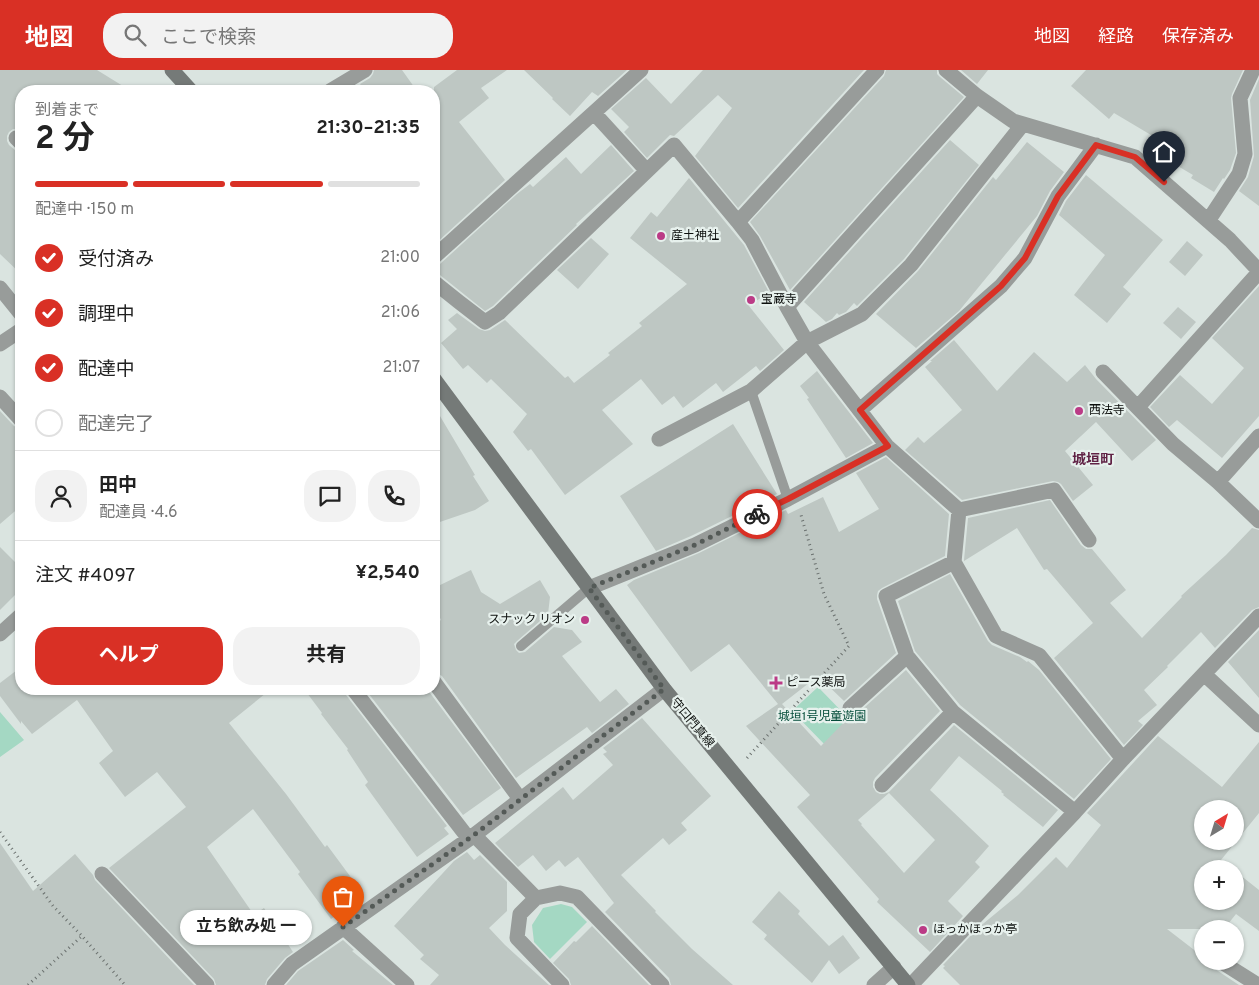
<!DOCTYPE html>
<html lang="ja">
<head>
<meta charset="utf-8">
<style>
  :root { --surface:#fff; --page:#f2f2f2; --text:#222; --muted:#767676; --line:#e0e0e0; --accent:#d93025 }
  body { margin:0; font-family:Overpass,"Noto Sans JP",sans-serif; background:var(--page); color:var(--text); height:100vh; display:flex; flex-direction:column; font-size:19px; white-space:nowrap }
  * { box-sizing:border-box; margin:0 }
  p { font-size:16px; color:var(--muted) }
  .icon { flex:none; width:28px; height:28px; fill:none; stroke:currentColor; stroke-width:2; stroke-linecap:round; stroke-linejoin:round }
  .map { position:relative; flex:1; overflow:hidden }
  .details { position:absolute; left:15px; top:15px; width:425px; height:610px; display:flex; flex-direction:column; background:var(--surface); border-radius:20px; box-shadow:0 1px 4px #0004 }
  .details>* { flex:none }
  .needle { width:32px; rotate:38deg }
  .buttons { position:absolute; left:1194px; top:730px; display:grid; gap:10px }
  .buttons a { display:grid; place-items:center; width:50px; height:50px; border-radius:50%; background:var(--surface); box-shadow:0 1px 4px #0004; font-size:25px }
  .pin { position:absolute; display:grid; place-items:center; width:42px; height:42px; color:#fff; margin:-51px -21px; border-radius:50% 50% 50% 0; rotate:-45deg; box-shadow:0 0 5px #0007 }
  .pin .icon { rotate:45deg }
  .courier { position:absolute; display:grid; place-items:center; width:50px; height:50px; margin:-25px; border:4px solid #d93025; border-radius:50%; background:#fff; color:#222; box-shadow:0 1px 6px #0007 }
  .bubble { position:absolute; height:35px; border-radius:18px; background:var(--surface); box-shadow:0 1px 4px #0004; font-size:16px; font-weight:700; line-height:35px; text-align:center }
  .overview em { font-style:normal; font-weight:700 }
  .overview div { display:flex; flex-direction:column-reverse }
  .overview { display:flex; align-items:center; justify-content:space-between; height:85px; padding:0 20px }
  h1 { font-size:32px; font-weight:700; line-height:38px }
  .bar { display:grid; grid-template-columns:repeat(4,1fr); gap:8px 5px; align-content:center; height:60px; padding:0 20px }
  .bar i { height:6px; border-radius:4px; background:var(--line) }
  .bar .on { background:var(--accent) }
  .bar p { grid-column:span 4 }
  .line { display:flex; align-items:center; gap:12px; padding:0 20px; border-top:1px solid var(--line) }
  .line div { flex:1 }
  .round { display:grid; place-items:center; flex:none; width:52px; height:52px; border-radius:20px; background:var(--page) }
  ol { padding:0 20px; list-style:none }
  li { display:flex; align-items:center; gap:15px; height:55px }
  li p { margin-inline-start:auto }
  li .icon { padding:5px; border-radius:50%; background:var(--accent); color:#fff; stroke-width:4 }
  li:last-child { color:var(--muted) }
  li i { width:28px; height:28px; border:2px solid var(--line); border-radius:50% }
  .cta { display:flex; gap:10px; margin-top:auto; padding:10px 20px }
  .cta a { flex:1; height:58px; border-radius:20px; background:var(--accent); color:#fff; font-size:20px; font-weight:700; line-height:58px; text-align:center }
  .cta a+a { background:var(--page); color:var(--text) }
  header { display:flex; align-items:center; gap:30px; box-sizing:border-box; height:70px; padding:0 25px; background:var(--accent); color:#fff }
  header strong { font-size:24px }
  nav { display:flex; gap:28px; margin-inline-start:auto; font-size:18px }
  .search { width:350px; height:45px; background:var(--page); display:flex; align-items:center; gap:12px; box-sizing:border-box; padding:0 18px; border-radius:20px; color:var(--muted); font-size:19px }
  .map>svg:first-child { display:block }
</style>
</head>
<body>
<header>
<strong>地図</strong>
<div class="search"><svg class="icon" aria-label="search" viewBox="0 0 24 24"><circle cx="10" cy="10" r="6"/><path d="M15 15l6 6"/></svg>ここで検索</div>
<nav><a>地図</a><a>経路</a><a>保存済み</a></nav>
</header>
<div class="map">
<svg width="1259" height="915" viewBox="0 0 1259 915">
  <rect width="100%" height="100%" fill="#dae4e0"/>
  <path fill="#a4d8c3" d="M818,617L854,654L828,678L792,641Z
    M0,642L24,670L0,687Z
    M561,834L572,837L587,852L550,889L534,872L532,855L543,838Z"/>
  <path fill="#bec7c3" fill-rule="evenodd" d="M0,0H97L131,21H21V60L18,59H13L9,62L7,66V71L9,75L15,80L21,82V204L0,184Z
    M374,0H402L417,21H365L360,14L370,8L373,4Z
    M457,0H507L481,18L489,28L459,52L505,110L434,175V17Z
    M524,0H627L598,26L592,22L570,46L552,29L553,28Z
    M703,0H864L738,138L695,86L732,38L718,25L674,66L670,65L647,88L624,62L629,57L611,39L646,8L671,34Z
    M886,0H937V4L940,7L964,27L790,220L760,166L750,152L884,6Z
    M961,0H988L977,14Z
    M1086,0H1243L1232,24L1231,28L1236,83L1230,100L1224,109L1223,108L1214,122L1191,108L1193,105L1176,95L1183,84L1114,43L1109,49L1071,16Z
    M1259,9V136L1239,121L1248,107L1254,86L1250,30Z
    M950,70L979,95L904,189L857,236L854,233L846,242L839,245L837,243L832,249L826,252L804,232Z
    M1027,72L1064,102L1050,121L1037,146L959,241L916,278L876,244L918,201L993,107L996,110Z
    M611,75L634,101L576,154L577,155L493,236L485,241L440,205L434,203V196L440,194L517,124L530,114L533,117L566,87L581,104Z
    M1086,105L1163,170L1123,217L1131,224L1107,253L1074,225L1105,185L1059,145L1066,131Z
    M689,108L744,175L769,222L749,236L784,280L760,301L756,296L723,322L716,313L683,338L674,326L662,335L641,309L602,340L633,374L565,425L531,379L528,381L513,362L527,344L491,309L487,313L468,295L463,299L441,273L457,259L448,250L457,243L479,259L485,261L490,260L505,250L565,308L568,306L574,313L610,285L608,283L642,256L639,253L687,214L630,168L651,142L657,147Z
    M591,168L609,184L578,219L557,200Z
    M1187,171L1203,185L1185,206L1169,192Z
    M1259,216V346L1222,388L1177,350L1169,357L1150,337L1180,305L1212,334L1244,298L1212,268Z
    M1178,237L1196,252L1181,269L1163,253Z
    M954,270L997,321L1034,282L1067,312L1085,295L1096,309L1156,370L1132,391L1096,352L1065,381L1093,415L1073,431L1061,414L1058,412L1053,411L962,430L905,380L918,367L924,373L962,340L925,297L932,291H930Z
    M817,301L873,373L846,388L807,329L809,328L800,316Z
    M434,336L475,405L473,406L489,431L475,440L434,454Z
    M0,341L14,356L21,359V436L0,454Z
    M733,354L777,424L691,466L656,481L620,426Z
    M886,387L949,444L945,486L882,518L878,521L877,525V529L896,583L844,631L818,606L782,634L821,676L849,647L856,645L906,600L940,641L875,708L873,712V717L876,722L880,724H884L889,722L954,655L1058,740L1043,757L1003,725L1004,724L1001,722L1002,721L959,686L930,720L989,776L975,792L980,797L948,831L963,846L930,882L877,832L879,829L797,737L810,725L746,656L778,634L729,574L691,602L627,515L634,510L699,483L786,440L788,444L823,427L839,462L879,439L856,403ZM889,723L935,770L904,803L861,755L862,754L858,750Z
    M1050,430L1081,475L1086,479H1092L1126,520L1110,533L1142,568L1182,527L1181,526L1226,485L1252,458L1259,460V537L1252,540L1215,578L1201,562L1167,596L1168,597L1144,620L1157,635L1138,651L1143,655L1124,675L1054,588L1093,553L1047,499L1044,500L1017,458L964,491V490L968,448Z
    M0,477L21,498V519L0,540Z
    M471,500L481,522L500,534L540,510L550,527L548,544L517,571L514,574L516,580L519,583L525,582L554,557L572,560L582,572L562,586L600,632L616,619L629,634L592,663L587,657L516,708L442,606L438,604L434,603V554L441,550L434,535V518Z
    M950,504L988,571L992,575L1020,587L1027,592L1028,591L1039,600L1111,689L1074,729L960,635L915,581L898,531Z
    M1259,560V628L1228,592Z
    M21,597V619H271L229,653L286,724L325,777L327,775L364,825L331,849L298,804L300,802L253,739L207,777L254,845L264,838L293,882L285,888L267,909L265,915H216L214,909L109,798L186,737L157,702L125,727L99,693L113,681L77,630L32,664L21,651V654L0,626V613Z
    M304,619H344L346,625L447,756L444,758L449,764L417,787L365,715L368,712L347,680L348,679L321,644L322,643Z
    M365,619H427L501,718L463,745Z
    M642,648L711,726L681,753L687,760L669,775L663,768L621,805L656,841L655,842L692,879L733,915H671L669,908L605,842L614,833L578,787L565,797L559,790L546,801L533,785L518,797L495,773L563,717L573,730L613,695L603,684L607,682L603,678Z
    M1158,666L1222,717L1259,672V743L1221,790L1232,799H1202V831H1235V801L1259,820V861L1236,844L1224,859H1167L1202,886V891H1209L1215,899L1239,915H960L943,898L945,896L943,895L978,858L1018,825L1056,787L1067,798L1101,755L1087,743ZM1202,739H1235V771H1202Z
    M0,773L33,821L75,784L93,805L95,810L194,915H0Z
    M467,782L474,790L480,785L507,812V841L489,858L505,875L549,915H430L439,905L420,889L424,885L394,856L454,791Z
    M779,821L800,841L798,844L829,876L843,865L860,888L839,904L829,890L812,913L764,869L767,865L752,852Z
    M592,856L649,915H571L569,909L553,893L574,871L576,872Z
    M343,870L354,880L352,881L393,915H286L298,901Z"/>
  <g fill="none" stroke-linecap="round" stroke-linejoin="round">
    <path stroke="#6b716f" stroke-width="3" stroke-dasharray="1 4" stroke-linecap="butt" d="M747,688L849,576L824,524L801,445
      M0,762L53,836L82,866L125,915
      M28,915L82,866"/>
    <path stroke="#989c9a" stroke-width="10" d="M751,321L788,429
      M521,576L589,518"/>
    <path stroke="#989c9a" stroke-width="15" d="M946,0L977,26L1013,51L1135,87L1230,170L1259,201
      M330,21L365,0
      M977,26L787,237L807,272L887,376L959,440L954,492L996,566L1039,585L1123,689
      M594,43L647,101
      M16,68L21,73
      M1208,151L1239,104L1245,84L1240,28L1253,0
      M434,187L641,0
      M434,212L459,232L485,252L499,243L674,75L738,152
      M0,218L21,244
      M787,237L752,170L738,152L877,0
      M0,274L21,260
      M1103,302L1173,374L1218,412
      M0,327L21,350
      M1138,337L1259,202
      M860,340L1001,216L1025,188L1058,126L1096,75
      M1259,366L1218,412L1259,451
      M659,369L751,321L807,272L862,244L911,195L1023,54
      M959,440L1054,420L1089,470
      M954,492L886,526L907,586L953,642L1075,742
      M589,518L695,475L788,429L887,376
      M0,564L21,545
      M1204,604L1259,655
      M434,612L520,729
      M353,619L469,769
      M850,638L907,586
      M882,715L953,642
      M474,765L536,828L560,823L577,827L662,915
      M102,804L207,915
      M536,828L520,844L517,868L562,915
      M343,857L407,915
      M1220,891L1258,915
      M274,915L292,894L469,769L664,619
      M874,915L894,897
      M911,915L1075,742L1123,689L1259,546"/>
    <path stroke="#757a78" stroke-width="15" d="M172,0L191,21
      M434,309L664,619L908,915"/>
  </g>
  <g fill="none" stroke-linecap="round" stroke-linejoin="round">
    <path stroke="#545a57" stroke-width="5" stroke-dasharray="0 9" d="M343,857L474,765L664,619L589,518L695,475L757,444"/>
    <path stroke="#d93025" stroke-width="6" d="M757,444L788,429L888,376L860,340L1001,216L1025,188L1058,126L1096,75L1135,87L1164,112"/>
  </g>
  <g fill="#bb3b86" stroke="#e7f1ed" stroke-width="2">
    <circle cx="661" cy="166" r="5"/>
    <circle cx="751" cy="230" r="5"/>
    <circle cx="1079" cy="341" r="5"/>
    <circle cx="585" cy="550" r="5"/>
    <path d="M773.5 605.5h5v5h5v5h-5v5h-5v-5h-5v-5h5z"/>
    <circle cx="923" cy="860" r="5"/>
  </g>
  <g text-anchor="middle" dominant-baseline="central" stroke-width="4.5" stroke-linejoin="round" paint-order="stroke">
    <g font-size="12" fill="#0c0f0d" stroke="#e7f1ed" text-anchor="start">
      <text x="671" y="166">産土神社</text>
      <text x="761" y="230">宝蔵寺</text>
      <text x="1089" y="341">西法寺</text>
      <text x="575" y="550" text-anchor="end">スナック リオン</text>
      <text x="786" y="613">ピース薬局</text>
      <text x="933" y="860">ほっかほっか亭</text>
    </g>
    <g font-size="12" fill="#024b38" stroke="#e7f1ed">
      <text x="822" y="647">城垣1号児童遊園</text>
    </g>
    <g font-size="12" fill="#0c0f0d" stroke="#e7f1ed">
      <text transform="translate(692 653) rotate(50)">守口門真線</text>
    </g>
    <g font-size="14" font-weight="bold" fill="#602245" stroke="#e7f1ed">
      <text x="1093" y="390">城垣町</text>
    </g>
  </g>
</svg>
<div class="buttons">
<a><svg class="needle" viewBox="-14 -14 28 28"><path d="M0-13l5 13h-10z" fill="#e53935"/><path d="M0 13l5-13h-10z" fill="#767676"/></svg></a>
<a>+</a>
<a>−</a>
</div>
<div class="pin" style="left:343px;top:857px;background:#ea580c"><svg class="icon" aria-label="bag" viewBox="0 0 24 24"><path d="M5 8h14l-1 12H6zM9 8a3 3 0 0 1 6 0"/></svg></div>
<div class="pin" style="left:1164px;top:112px;background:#1f2937"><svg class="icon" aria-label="home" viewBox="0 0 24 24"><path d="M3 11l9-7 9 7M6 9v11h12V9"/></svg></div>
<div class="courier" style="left:757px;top:444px"><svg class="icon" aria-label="bike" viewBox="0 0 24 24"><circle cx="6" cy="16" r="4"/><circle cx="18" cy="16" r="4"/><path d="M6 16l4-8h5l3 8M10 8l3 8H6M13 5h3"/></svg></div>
<div class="bubble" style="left:180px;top:840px;width:132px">立ち飲み処 一</div>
<section class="details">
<div class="overview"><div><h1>2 分</h1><p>到着まで</p></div><em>21:30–21:35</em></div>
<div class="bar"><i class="on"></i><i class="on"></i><i class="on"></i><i></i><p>配達中 · 150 m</p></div>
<ol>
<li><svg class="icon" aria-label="check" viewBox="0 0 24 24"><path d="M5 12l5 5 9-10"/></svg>受付済み<p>21:00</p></li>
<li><svg class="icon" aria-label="check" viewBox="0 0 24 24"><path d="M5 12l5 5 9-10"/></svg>調理中<p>21:06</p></li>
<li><svg class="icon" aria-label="check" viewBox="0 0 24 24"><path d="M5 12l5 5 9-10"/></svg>配達中<p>21:07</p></li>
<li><i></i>配達完了</li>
</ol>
<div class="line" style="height:90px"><a class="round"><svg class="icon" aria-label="person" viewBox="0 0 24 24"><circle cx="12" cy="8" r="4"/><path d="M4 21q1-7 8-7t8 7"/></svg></a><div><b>田中</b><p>配達員 · 4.6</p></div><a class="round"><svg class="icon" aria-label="chat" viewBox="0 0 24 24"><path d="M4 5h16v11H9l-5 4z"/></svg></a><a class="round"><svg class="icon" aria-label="phone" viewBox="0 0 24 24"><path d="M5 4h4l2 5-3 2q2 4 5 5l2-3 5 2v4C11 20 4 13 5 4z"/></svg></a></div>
<div class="line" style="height:65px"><div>注文 #4097</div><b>¥2,540</b></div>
<div class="cta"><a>ヘルプ</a><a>共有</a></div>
</section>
</div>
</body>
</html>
